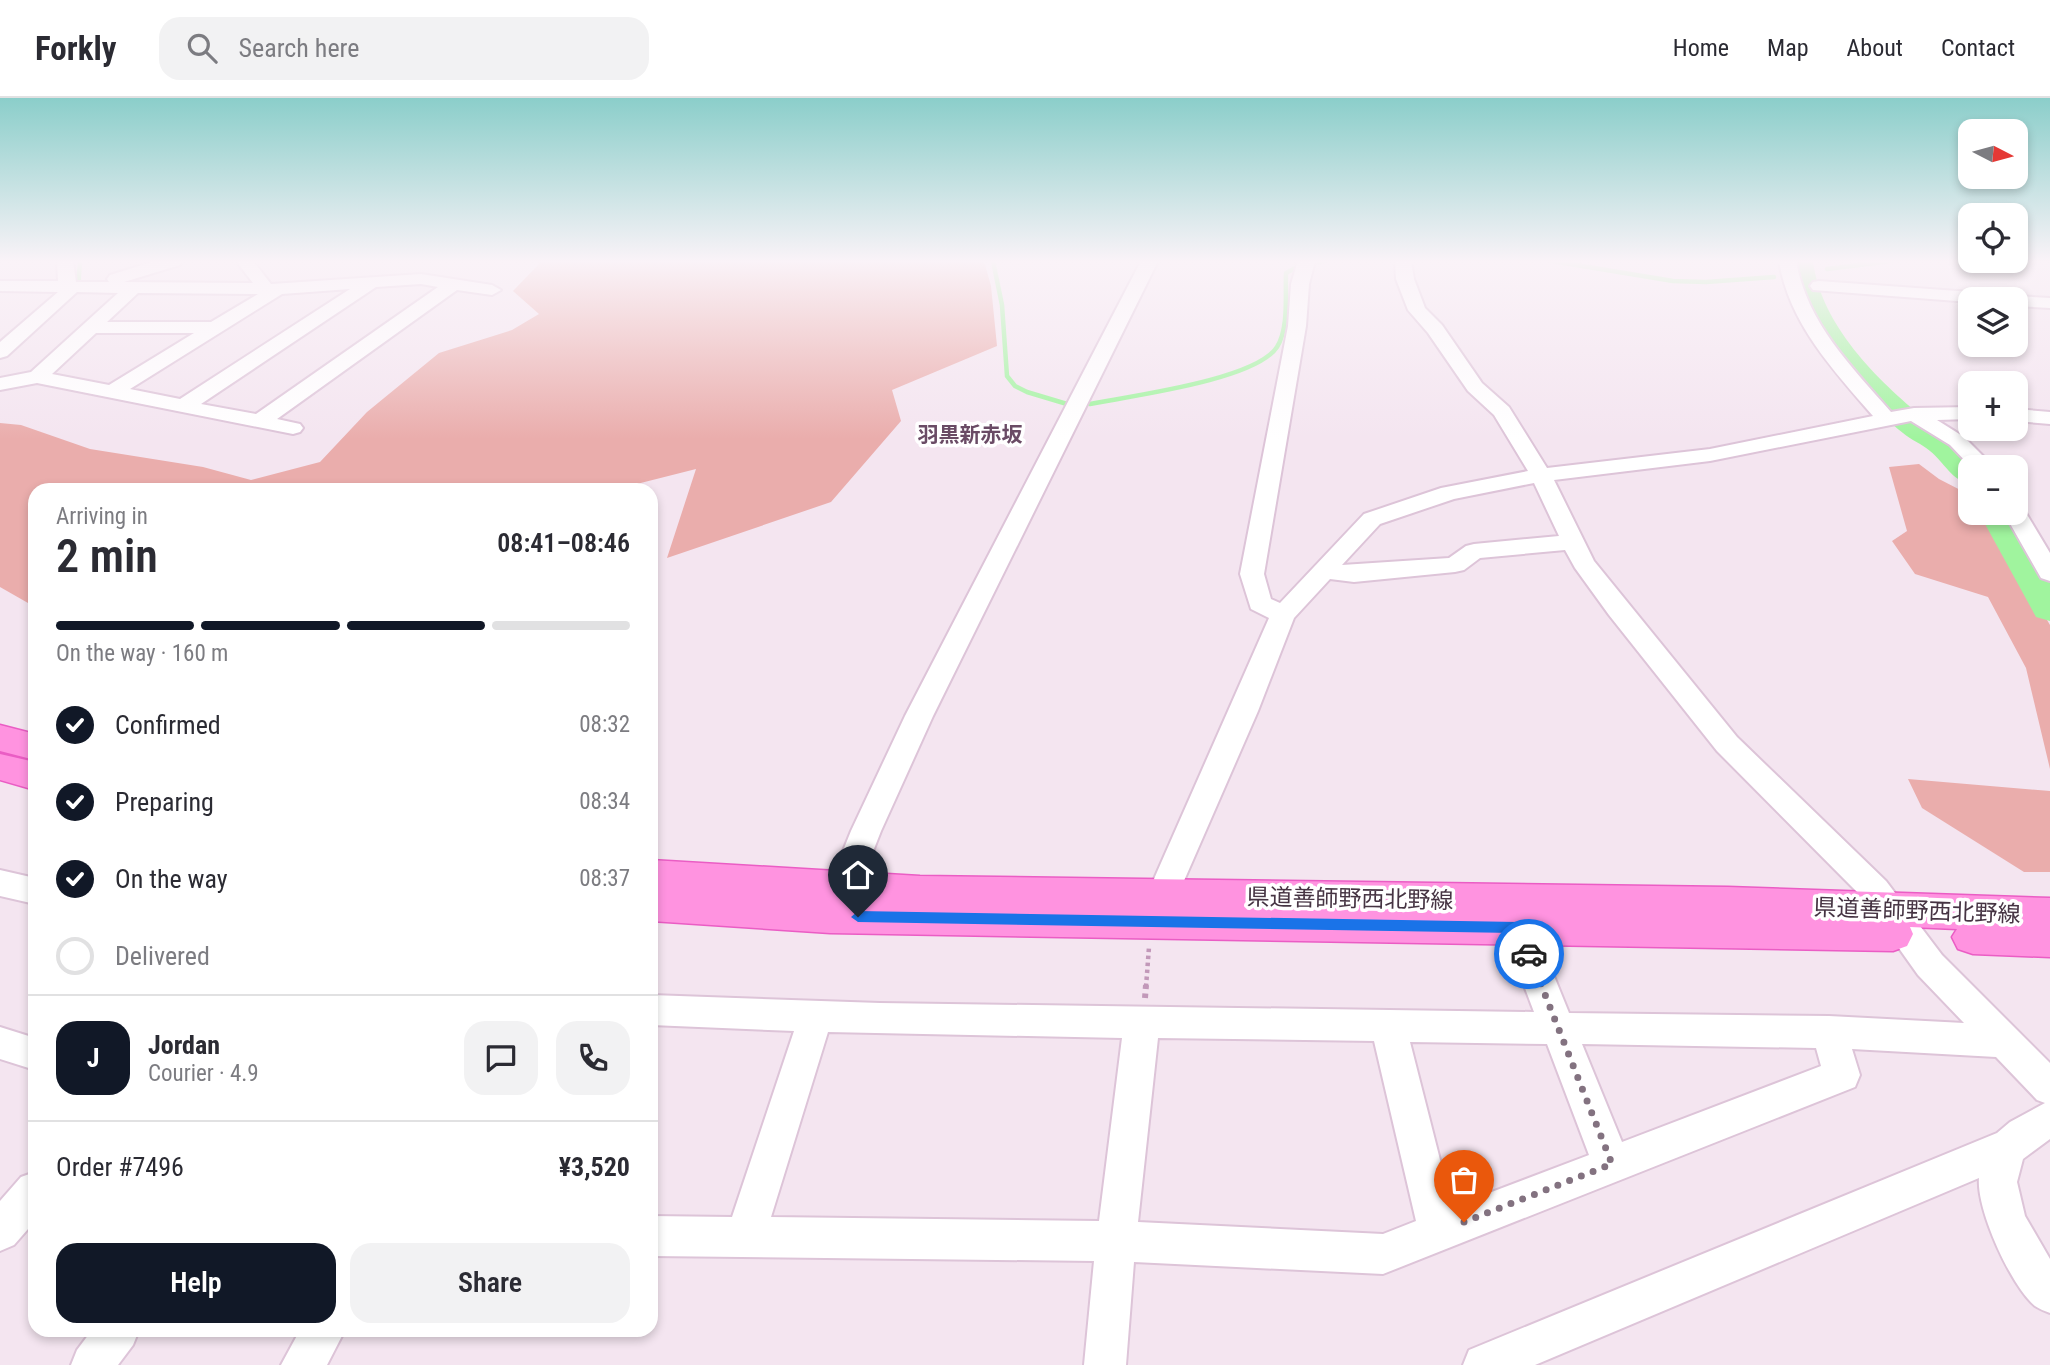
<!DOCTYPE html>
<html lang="en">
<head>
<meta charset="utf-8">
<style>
  :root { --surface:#fff; --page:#f2f2f3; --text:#2b2b33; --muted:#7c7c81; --line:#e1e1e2; --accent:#111827 }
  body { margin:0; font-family:"Roboto Condensed","Noto Sans JP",sans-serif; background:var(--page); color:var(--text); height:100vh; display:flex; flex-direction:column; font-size:26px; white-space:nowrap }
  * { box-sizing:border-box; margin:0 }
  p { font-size:23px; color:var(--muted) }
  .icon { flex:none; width:38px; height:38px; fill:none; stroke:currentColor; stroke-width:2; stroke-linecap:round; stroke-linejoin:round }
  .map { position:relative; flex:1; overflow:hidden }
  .sheet { position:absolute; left:28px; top:385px; width:630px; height:854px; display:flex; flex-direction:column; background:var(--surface); border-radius:21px; box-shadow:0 4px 10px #0003 }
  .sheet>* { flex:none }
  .needle { width:46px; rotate:96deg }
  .controls { position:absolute; left:1958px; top:21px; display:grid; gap:14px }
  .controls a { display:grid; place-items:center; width:70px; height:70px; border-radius:14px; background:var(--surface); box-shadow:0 4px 10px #0003; font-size:35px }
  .pin { position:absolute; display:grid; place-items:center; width:60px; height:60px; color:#fff; margin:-72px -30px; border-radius:50% 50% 50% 0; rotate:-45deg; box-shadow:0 0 7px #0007 }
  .pin .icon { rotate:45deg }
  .courier { position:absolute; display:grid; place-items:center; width:70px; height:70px; margin:-35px; border:5px solid #1a73e8; border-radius:50%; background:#fff; color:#222; box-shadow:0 2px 9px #0007 }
  .head em { font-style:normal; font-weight:600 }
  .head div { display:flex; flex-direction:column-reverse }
  .head { display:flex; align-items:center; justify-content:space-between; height:119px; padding:0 28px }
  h1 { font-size:46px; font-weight:600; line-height:52px }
  .bar { display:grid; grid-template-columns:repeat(4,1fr); gap:10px 7px; align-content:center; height:84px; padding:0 28px }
  .bar i { height:9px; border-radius:5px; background:var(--line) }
  .bar .current { background:var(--accent) }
  .bar p { grid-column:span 4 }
  .line { display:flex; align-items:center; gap:18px; padding:0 28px; border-top:2px solid var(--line) }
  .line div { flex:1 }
  .round { display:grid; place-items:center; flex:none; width:74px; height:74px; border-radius:21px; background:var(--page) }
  ol { padding:0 28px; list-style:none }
  li { display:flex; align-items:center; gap:21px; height:77px }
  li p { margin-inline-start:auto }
  li .icon { padding:7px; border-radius:50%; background:var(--accent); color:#fff; stroke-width:4 }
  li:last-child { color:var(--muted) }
  li i { width:38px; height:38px; border:4px solid var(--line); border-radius:50% }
  .action { display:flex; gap:14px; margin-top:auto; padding:14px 28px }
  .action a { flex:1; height:80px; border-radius:21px; background:var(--accent); color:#fff; font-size:28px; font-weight:600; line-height:80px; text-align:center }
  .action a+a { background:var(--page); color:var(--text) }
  header { display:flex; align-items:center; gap:42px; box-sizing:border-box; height:98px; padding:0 35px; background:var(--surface); border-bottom:2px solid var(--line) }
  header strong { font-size:33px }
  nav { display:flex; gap:38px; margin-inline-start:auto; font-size:24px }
  .search { width:490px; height:63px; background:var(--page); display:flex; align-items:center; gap:18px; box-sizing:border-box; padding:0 24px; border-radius:21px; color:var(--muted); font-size:26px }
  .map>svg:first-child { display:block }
</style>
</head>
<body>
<header>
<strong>Forkly</strong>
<div class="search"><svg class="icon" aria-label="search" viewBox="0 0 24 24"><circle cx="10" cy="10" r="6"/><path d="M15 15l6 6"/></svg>Search here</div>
<nav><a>Home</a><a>Map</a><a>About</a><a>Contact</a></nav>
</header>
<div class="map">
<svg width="2050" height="1267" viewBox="0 0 2050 1267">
  <rect width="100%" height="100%" fill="#f4e5f0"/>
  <path fill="#eaadac" d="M536,163H984L991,188L997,248L892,292L901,323L831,404L667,460L696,371L613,392H35V509L0,489V325L21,327L90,351L203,369L251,382L320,364L367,314L439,255L512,232L539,216L513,193L539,166Z
    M1919,366L1939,381L1970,397V415H1983L1989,424L2050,527V671L2026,570L1988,499L1915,476L1892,443L1907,433L1889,369Z
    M1908,681L2050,693V774H2024L1922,710Z"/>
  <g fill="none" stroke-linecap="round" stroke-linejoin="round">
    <path stroke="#a0f49e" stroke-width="4.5" d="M993,163L1002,207L1007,278L1015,288L1027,294L1067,306
      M1552,163L1673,183L1706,184L1774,179
      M1317,164L1324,163
      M1827,171L1891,163
      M78,191L80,163
      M1090,306C1130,298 1256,282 1277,249C1289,230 1285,197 1286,175L1299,168"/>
    <path fill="#a0f49e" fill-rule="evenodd" d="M1787,163H1813C1821,227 1877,282 1925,321C1934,327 1944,331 1953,338C1964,346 1973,358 1982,369H1970V386C1951,382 1945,365 1930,353C1922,346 1911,342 1903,335C1854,296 1792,228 1787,163Z
      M1979,415H2015L2050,476V523L2036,519Z"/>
    <defs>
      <path id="minor" d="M57,163H73L76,184H109L107,181L110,177L155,163H182L180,167L124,184L253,185L236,163H253L271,186L421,176L492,187L501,192L492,197L457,192L277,321L300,326L303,330L300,334L293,336L37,285L0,292V280L31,274L118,195L77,194L7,258L0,260V244L58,194L0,193V183H58ZM421,186L438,189L256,316L201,306L376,189ZM350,191L180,301L130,291L282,196ZM138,195L258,196L211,224H107ZM96,235H194L109,287L52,276Z
        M1141,163H1158L933,618L881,733L855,799L844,803L833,799L828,790L851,733L905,618Z
        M1298,163H1315L1309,186L1306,228L1264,476L1271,501L1280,505L1364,416L1441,390L1528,373L1494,317L1468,293L1428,235L1408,212L1396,181L1395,163H1411L1414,181L1425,210L1442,227L1482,285L1509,309L1547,370L1710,351L1873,318C1833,272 1789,225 1779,163H1796C1807,225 1852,269 1891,314L1914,310L1970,309V321L1937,322L1964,339L1994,369H1971L1950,347L1911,323L1710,363L1554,382L1594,463L1737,639L1886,783L1942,857L2050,965V1041L2023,1061L2017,1084L2025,1118L2050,1161V1215C2045,1213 2039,1211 2035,1208C2011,1188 1976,1111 1979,1080L1535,1267H1463L1469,1252L1997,1035L2010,1024L2045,1005L2037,1002L1996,959L1852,951L1860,977L1855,989L1383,1176L1134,1164L1126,1267H1084L1094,1163L651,1158V1118L732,1119L794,933L651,927V897L880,905L1534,914L1502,829L1506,819L1518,815L1530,819L1569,915L1829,918L1964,925L1918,877L1864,801L1717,653L1609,517L1575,470L1565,452L1480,460L1464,472L1455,474L1354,484L1330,481L1294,520L1258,613L1166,824L1155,828L1144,824L1139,815L1269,520L1251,511L1240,476L1288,228L1291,186ZM1534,385L1559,438L1474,446L1466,448L1449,460L1342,467L1380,426L1454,401ZM828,934L1122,940L1099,1123L771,1119ZM1158,940L1374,943L1416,1123L1383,1136L1138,1124ZM1410,944L1547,946L1589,1057L1452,1109ZM1582,946L1816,950L1821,968L1622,1044Z
        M1819,183L1999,196L2008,201H1970V204L1813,192L1810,188L1813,184Z
        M2016,198L2050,200V210L2016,208V201H2008Z
        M2016,311L2050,314V326L2016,323Z
        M2016,408L2023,410L2050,455V483L2041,480L2004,415H2016Z
        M0,772L35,780V806L0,798Z
        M0,929L35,940V972L0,961Z
        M35,1074V1123L14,1147L0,1153V1103L21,1079Z
        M92,1232H139L133,1247L118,1267H71L77,1252Z
        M300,1232H345L327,1267H281Z"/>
      <path id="major" d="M0,627L35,636V662L0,653Z
        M0,656L35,664V692L0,682Z
        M651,762L920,778L1728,789L2050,800V859L1973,856L1958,851L1952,839L1957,831L1910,829L1913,836L1907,848L1893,853L830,835L651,823Z"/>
    </defs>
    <use href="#minor" stroke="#ddc4d8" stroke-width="4"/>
    <use href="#major" stroke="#ea5dc4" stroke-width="3"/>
    <path stroke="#c298b9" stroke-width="4.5" stroke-dasharray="3.5 3.5" stroke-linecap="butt" d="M1146,889L1149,849"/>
    <path stroke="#c298b9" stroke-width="6" stroke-dasharray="4.5 4.5" stroke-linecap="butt" d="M1145,900L1146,887"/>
    <use href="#minor" fill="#fff" fill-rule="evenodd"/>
    <use href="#major" fill="#ff93e0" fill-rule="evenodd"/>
  </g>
  <linearGradient id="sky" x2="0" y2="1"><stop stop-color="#8bceca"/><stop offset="0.48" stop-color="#faf3f8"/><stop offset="1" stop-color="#faf3f8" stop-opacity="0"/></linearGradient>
  <rect width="2050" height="341" fill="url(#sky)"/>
  <path fill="#1a73e8" d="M858,813L1518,824L1523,825L1536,856L1534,860H1524L1514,835L858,824L851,819Z"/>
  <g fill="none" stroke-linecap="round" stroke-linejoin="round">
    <path stroke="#837280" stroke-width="7" stroke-dasharray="0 12.6" d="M1464,1124L1612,1066L1529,856"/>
  </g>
  <g text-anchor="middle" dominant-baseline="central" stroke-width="7" stroke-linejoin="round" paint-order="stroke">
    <g font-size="21" font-weight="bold" fill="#6a4b65" stroke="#fff">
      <text x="970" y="337">羽黒新赤坂</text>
    </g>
    <g font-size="23" fill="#463443" stroke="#fff">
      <text transform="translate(1350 801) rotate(1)">県道善師野西北野線</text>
      <text transform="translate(1917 813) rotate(2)">県道善師野西北野線</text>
    </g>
  </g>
</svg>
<div class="controls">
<a><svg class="needle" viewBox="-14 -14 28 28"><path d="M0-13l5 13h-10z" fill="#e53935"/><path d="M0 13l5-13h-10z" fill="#7c7c81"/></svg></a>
<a><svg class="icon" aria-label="locate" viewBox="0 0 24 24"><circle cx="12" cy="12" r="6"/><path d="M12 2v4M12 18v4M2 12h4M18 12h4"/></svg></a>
<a><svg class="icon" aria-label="layers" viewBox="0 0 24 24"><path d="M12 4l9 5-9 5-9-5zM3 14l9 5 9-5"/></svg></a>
<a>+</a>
<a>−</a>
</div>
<div class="pin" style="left:1464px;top:1124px;background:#ea580c"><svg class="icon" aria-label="bag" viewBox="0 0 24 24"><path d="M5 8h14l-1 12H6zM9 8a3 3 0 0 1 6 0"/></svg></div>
<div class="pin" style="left:858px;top:819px;background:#1f2937"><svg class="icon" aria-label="home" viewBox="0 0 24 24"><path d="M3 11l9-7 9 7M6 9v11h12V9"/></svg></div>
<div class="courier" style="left:1529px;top:856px"><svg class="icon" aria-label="car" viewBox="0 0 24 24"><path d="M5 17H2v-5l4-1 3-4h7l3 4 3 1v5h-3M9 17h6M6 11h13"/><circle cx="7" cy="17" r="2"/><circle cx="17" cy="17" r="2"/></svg></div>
<section class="sheet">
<div class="head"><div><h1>2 min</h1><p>Arriving in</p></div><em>08:41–08:46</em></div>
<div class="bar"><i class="current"></i><i class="current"></i><i class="current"></i><i></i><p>On the way · 160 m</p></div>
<ol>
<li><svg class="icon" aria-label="check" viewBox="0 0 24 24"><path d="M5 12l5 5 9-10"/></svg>Confirmed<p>08:32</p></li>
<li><svg class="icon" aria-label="check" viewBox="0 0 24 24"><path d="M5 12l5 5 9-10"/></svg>Preparing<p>08:34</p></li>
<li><svg class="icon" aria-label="check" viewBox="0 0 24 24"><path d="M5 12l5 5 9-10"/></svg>On the way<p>08:37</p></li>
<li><i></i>Delivered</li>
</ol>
<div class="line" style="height:126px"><b class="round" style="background:var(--accent);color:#fff">J</b><div><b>Jordan</b><p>Courier · 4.9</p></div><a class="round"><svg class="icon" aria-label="chat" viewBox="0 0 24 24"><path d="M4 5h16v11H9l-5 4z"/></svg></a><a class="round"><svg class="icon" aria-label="phone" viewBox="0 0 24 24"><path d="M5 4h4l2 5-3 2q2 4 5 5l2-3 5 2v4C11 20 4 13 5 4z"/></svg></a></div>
<div class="line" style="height:91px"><div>Order #7496</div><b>¥3,520</b></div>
<div class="action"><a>Help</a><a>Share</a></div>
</section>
</div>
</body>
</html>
